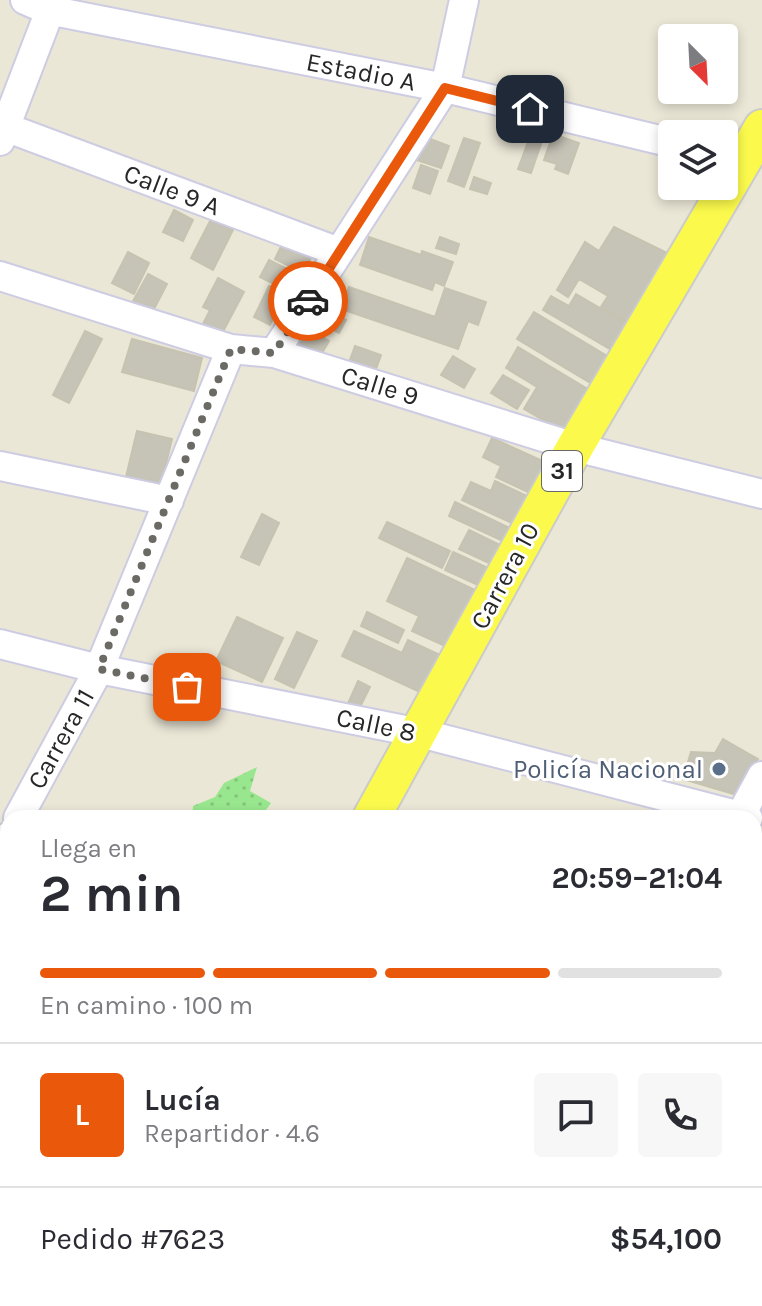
<!DOCTYPE html>
<html lang="es">
<head>
<meta charset="utf-8">
<style>
  :root { --surface:#fff; --page:#f7f7f7; --text:#2b2b33; --muted:#7c7c81; --line:#e1e1e2; --accent:#ea580c }
  body { margin:0; font-family:Karla,sans-serif; background:var(--page); color:var(--text); height:100vh; display:flex; flex-direction:column; font-size:30px; white-space:nowrap }
  * { box-sizing:border-box; margin:0 }
  p { font-size:26px; color:var(--muted) }
  .icon { flex:none; width:44px; height:44px; fill:none; stroke:currentColor; stroke-width:2; stroke-linecap:round; stroke-linejoin:round }
  .map { position:relative; flex:1; overflow:hidden }
  .side { position:absolute; left:0px; top:810px; width:762px; height:496px; display:flex; flex-direction:column; background:var(--surface); border-radius:24px 24px 0 0; box-shadow:0 4px 12px #0003 }
  .side>* { flex:none }
  .needle { width:52px; rotate:156deg }
  .fabs { position:absolute; left:658px; top:24px; display:grid; gap:16px }
  .fabs a { display:grid; place-items:center; width:80px; height:80px; border-radius:8px; background:var(--surface); box-shadow:0 4px 12px #0003; font-size:40px }
  .pin { position:absolute; display:grid; place-items:center; width:68px; height:68px; color:#fff; margin:-34px; border-radius:16px; box-shadow:0 4px 12px #0006 }
  .courier { position:absolute; display:grid; place-items:center; width:80px; height:80px; margin:-40px; border:6px solid #ea580c; border-radius:50%; background:#fff; color:#222; box-shadow:0 2px 10px #0007 }
  .headline em { font-style:normal; font-weight:700 }
  .headline div { display:flex; flex-direction:column-reverse }
  .headline { display:flex; align-items:center; justify-content:space-between; height:136px; padding:0 40px }
  h1 { font-size:52px; font-weight:700; line-height:60px }
  .bar { display:grid; grid-template-columns:repeat(4,1fr); gap:12px 8px; align-content:center; height:96px; padding:0 40px }
  .bar i { height:10px; border-radius:6px; background:var(--line) }
  .bar .current { background:var(--accent) }
  .bar p { grid-column:span 4 }
  .line { display:flex; align-items:center; gap:20px; padding:0 40px; border-top:2px solid var(--line) }
  .line div { flex:1 }
  .round { display:grid; place-items:center; flex:none; width:84px; height:84px; border-radius:8px; background:var(--page) }
  .map>svg:first-child { display:block }
</style>
</head>
<body>
<div class="map">
<svg width="762" height="1306" viewBox="0 0 762 1306">
  <defs>
    <pattern id="grass-dots" width="8" height="8" patternUnits="userSpaceOnUse" patternTransform="scale(2)"><rect width="8" height="8" fill="#98e78e"/><path d="M2 2h.1M6 6h.1" fill="none" stroke="#83c67a" stroke-width="1.8" stroke-linecap="round"/></pattern>
  </defs>
  <rect width="100%" height="100%" fill="#ebe7d7"/>
  <path fill="url(#grass-dots)" d="M257,767L250,791L271,803L260,818H192L193,806L215,797L224,783Z"/>
  <path fill="#c6c3b7" stroke="#c6c3b1" stroke-width="2" d="M531,134L543,138L531,173L518,169Z
    M553,134L579,143L568,174L555,169L557,164L544,160Z
    M425,137L449,146L441,168L417,160Z
    M464,138L480,143L464,187L448,181Z
    M421,165L438,171L430,194L413,188Z
    M474,177L491,183L487,194L470,189Z
    M174,210L193,220L183,241L163,232Z
    M211,219L233,230L213,270L191,258Z
    M614,227L671,255L629,324L601,307L608,296L579,279L568,297L557,290L585,242L599,251Z
    M369,237L421,255L422,251L453,262L444,286L435,282L432,290L360,265Z
    M440,237L459,244L456,254L436,248Z
    M284,240L313,254L303,273L275,259Z
    M128,252L149,263L134,294L112,283Z
    M269,260L299,275L290,292L260,277Z
    M148,274L167,284L152,313L132,303Z
    M218,278L244,292L217,343L198,334L210,310L203,307Z
    M269,286L285,294L270,325L254,317Z
    M349,287L435,317L445,288L486,302L478,325L468,321L458,349L341,309Z
    M576,294L629,325L613,351L543,310L551,296L569,306Z
    M322,307L346,320L339,333L315,319Z
    M534,312L609,357L592,384L517,339Z
    M305,328L329,341L317,362L294,348Z
    M85,331L102,339L69,403L53,395Z
    M132,339L202,358L194,391L122,372Z
    M355,346L381,355L376,369L350,360Z
    M518,347L591,391L565,433L524,409L537,387L506,368Z
    M453,356L475,369L464,388L441,375Z
    M503,375L529,390L517,409L491,393Z
    M137,431L172,439L160,488L125,481Z
    M492,438L547,463L532,494L496,477L501,466L483,457Z
    M495,481L529,497L516,525L462,500L471,482L491,491Z
    M455,502L512,529L505,542L449,516Z
    M262,514L279,523L259,565L241,557Z
    M387,522L450,551L442,568L379,538Z
    M469,530L502,546L493,565L459,549Z
    M453,552L488,568L480,586L445,570Z
    M407,558L477,591L456,634L451,632L445,646L412,631L419,616L387,601Z
    M367,612L404,630L398,643L361,626Z
    M237,617L283,638L262,682L216,661Z
    M354,631L402,653L408,640L440,655L422,693L342,656Z
    M297,632L317,641L294,688L275,679Z
    M358,681L370,687L357,713L346,708Z
    M723,739L758,759L737,795L683,779L691,752L715,753Z
    M0,888L8,889V953L0,951Z
    M8,1087V1142L0,1155V1099Z
    M0,1246L8,1251V1282L0,1280Z
    M125,1298H200L195,1306H136L123,1302Z"/>
  <g fill="none" stroke-linecap="round" stroke-linejoin="round">
    <defs>
      <path id="minor" d="M25,0L48,10L445,88L672,143
        M5,127L339,252
        M0,141L54,0
        M0,276L231,349L274,353L575,447L762,494
        M274,353L445,88L464,0
        M0,466L169,501
        M0,644L99,669L420,733L748,818
        M18,818L99,669L231,349
        M739,818L762,776
        M0,851L8,837
        M0,872L8,874
        M0,967L8,969
        M754,1126L762,1128
        M0,1291L8,1292
        M31,1298L64,1306
        M468,1306L472,1298"/>
      <path id="major" d="M371,818L575,447L762,128
        M103,1306L108,1298"/>
    </defs>
    <use href="#minor" stroke="#cdcce2" stroke-width="32"/>
    <use href="#major" stroke="#cbcbcb" stroke-width="40"/>
    <use href="#minor" stroke="#fff" stroke-width="28"/>
    <use href="#major" stroke="#fbfa4c" stroke-width="36"/>
  </g>
  <g fill="none" stroke-linecap="round" stroke-linejoin="round">
    <path stroke="#6c6a65" stroke-width="8" stroke-dasharray="0 14.4" d="M187,687L99,669L231,349L274,353L308,301"/>
    <path stroke="#ea580c" stroke-width="10" d="M308,301L445,88L530,109"/>
  </g>
  <circle fill="#5c6f8a" stroke="#fff" stroke-width="3" cx="719" cy="769" r="8"/>
  <g text-anchor="middle" dominant-baseline="central" stroke-width="6" stroke-linejoin="round" paint-order="stroke">
    <rect fill="#fff" stroke="#686868" stroke-width="2" x="542" y="451" width="40" height="40" rx="6"/>
    <g font-size="24" font-weight="bold" fill="#272727">
      <text x="562" y="471">31</text>
    </g>
    <g font-size="26" fill="#272727" stroke="#fff">
      <text transform="translate(361 72) rotate(11)">Estadio A</text>
      <text transform="translate(172 190) rotate(21)">Calle 9 A</text>
      <text transform="translate(380 386) rotate(17)">Calle 9</text>
      <text transform="translate(505 576) rotate(-62)">Carrera 10</text>
      <text transform="translate(376 725) rotate(12)">Calle 8</text>
      <text transform="translate(61 739) rotate(-61)">Carrera 11</text>
    </g>
    <g font-size="26" fill="#4e5e75" stroke="#fff" text-anchor="end">
      <text x="703" y="769">Policía Nacional</text>
    </g>
  </g>
</svg>
<div class="fabs">
<a><svg class="needle" viewBox="-14 -14 28 28"><path d="M0-13l5 13h-10z" fill="#e53935"/><path d="M0 13l5-13h-10z" fill="#7c7c81"/></svg></a>
<a><svg class="icon" aria-label="layers" viewBox="0 0 24 24"><path d="M12 4l9 5-9 5-9-5zM3 14l9 5 9-5"/></svg></a>
</div>
<div class="pin" style="left:187px;top:687px;background:#ea580c"><svg class="icon" aria-label="bag" viewBox="0 0 24 24"><path d="M5 8h14l-1 12H6zM9 8a3 3 0 0 1 6 0"/></svg></div>
<div class="pin" style="left:530px;top:109px;background:#1f2937"><svg class="icon" aria-label="home" viewBox="0 0 24 24"><path d="M3 11l9-7 9 7M6 9v11h12V9"/></svg></div>
<div class="courier" style="left:308px;top:301px"><svg class="icon" aria-label="car" viewBox="0 0 24 24"><path d="M5 17H2v-5l4-1 3-4h7l3 4 3 1v5h-3M9 17h6M6 11h13"/><circle cx="7" cy="17" r="2"/><circle cx="17" cy="17" r="2"/></svg></div>
<section class="side">
<div class="headline"><div><h1>2 min</h1><p>Llega en</p></div><em>20:59–21:04</em></div>
<div class="bar"><i class="current"></i><i class="current"></i><i class="current"></i><i></i><p>En camino · 100 m</p></div>
<div class="line" style="height:144px"><b class="round" style="background:var(--accent);color:#fff">L</b><div><b>Lucía</b><p>Repartidor · 4.6</p></div><a class="round"><svg class="icon" aria-label="chat" viewBox="0 0 24 24"><path d="M4 5h16v11H9l-5 4z"/></svg></a><a class="round"><svg class="icon" aria-label="phone" viewBox="0 0 24 24"><path d="M5 4h4l2 5-3 2q2 4 5 5l2-3 5 2v4C11 20 4 13 5 4z"/></svg></a></div>
<div class="line" style="height:104px"><div>Pedido #7623</div><b>$54,100</b></div>
</section>
</div>
</body>
</html>
